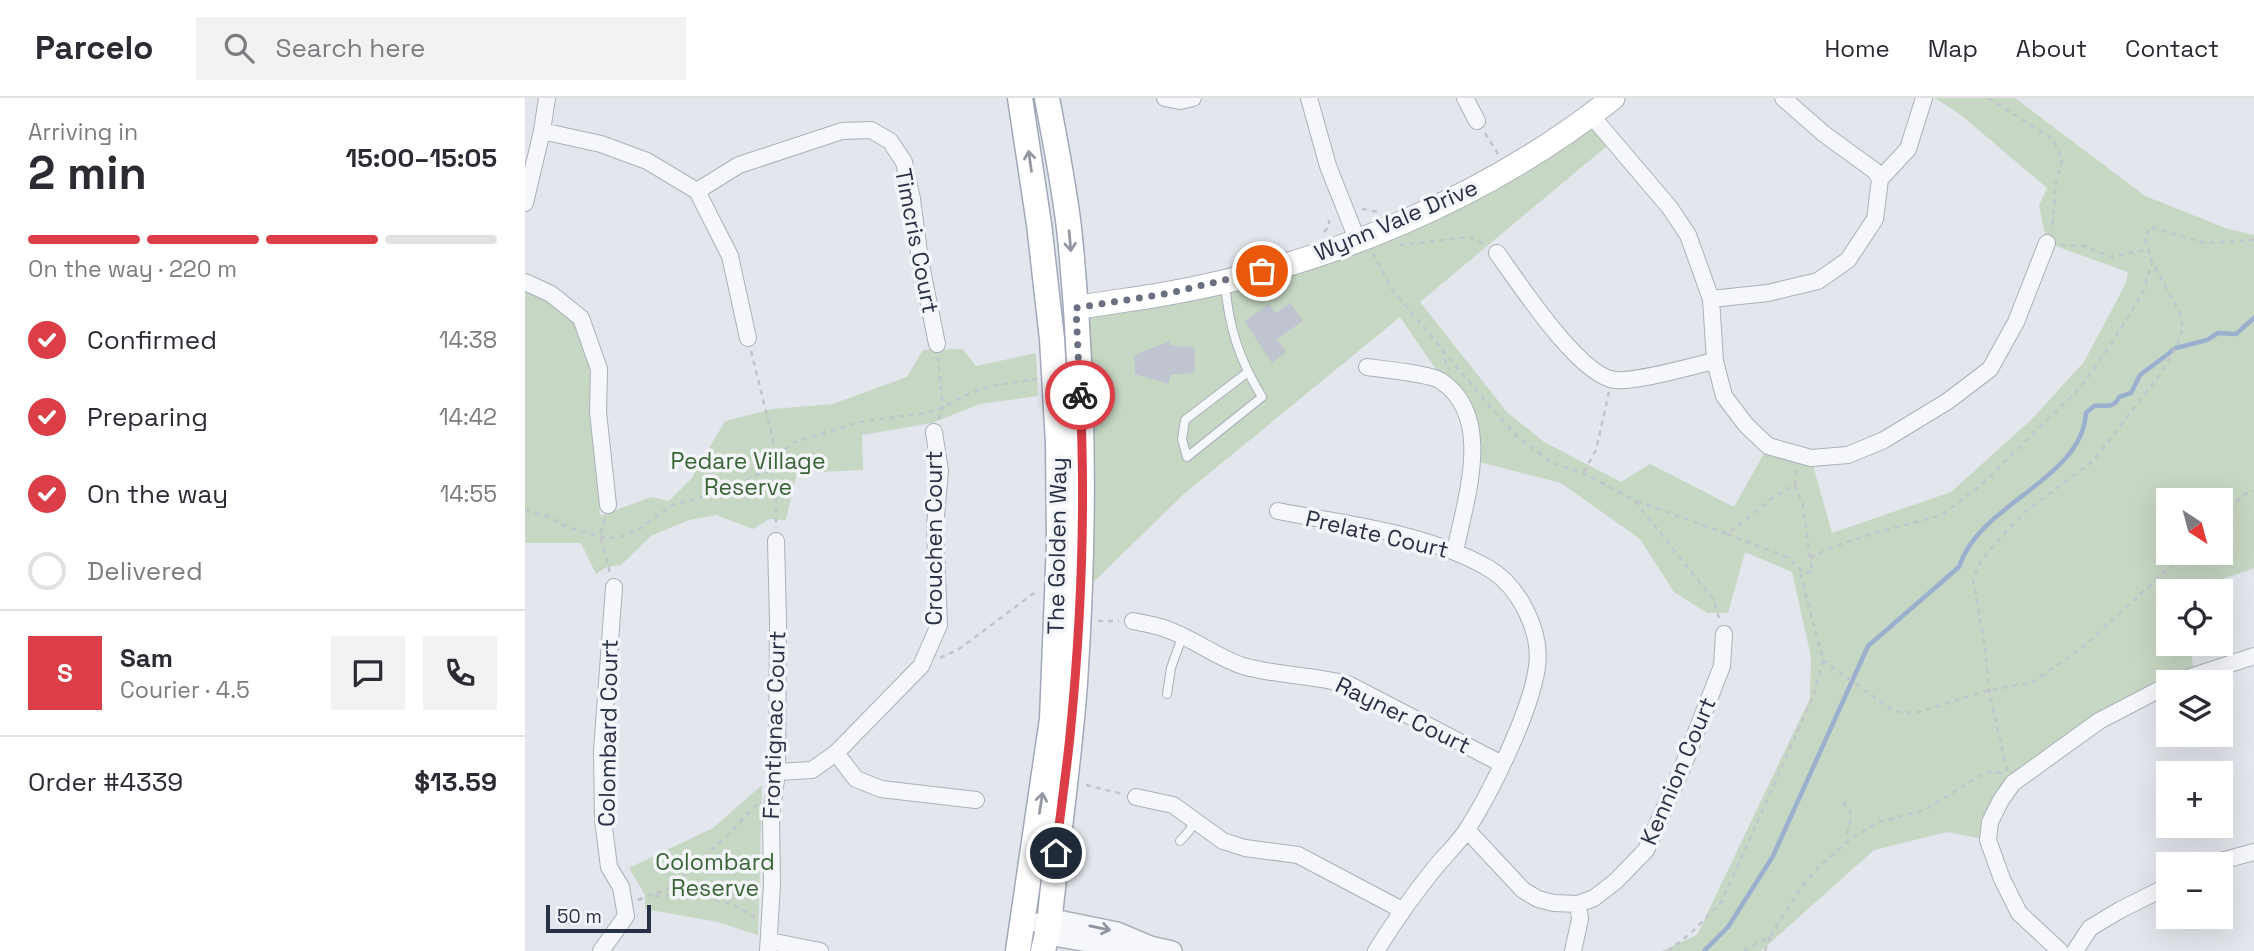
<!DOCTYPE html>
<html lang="en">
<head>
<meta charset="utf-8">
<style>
  :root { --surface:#fff; --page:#f2f2f3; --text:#2b2b33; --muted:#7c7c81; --line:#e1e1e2; --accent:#db3e46 }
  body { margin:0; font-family:"Space Grotesk",sans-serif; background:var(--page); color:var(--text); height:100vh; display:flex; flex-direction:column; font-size:26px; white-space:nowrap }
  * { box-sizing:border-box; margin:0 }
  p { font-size:23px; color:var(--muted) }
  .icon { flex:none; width:38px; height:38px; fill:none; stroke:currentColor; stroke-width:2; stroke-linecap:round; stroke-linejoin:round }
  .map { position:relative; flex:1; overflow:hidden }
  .drawer { display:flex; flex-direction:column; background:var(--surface); width:525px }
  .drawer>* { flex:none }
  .needle { width:46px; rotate:144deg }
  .fabs { position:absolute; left:1631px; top:390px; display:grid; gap:14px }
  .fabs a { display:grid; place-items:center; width:77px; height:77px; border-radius:0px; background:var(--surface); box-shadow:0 7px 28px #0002; font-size:35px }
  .scale { position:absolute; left:21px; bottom:18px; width:105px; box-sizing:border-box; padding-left:7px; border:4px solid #293147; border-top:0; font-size:19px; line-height:24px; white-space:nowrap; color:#293147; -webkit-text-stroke:5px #f3f5f9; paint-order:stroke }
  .pin { position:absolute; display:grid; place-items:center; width:60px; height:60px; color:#fff; margin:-30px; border:4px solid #fff; border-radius:50%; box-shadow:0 2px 7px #0007 }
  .courier { position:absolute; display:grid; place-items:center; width:70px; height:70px; margin:-35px; border:5px solid #db3e46; border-radius:50%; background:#fff; color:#222; box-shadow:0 2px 9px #0007 }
  .summary em { font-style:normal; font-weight:800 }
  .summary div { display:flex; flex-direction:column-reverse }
  .summary { display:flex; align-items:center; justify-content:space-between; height:119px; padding:0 28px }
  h1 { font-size:46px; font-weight:800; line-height:52px }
  .bar { display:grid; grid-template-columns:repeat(4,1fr); gap:10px 7px; align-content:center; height:84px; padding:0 28px }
  .bar i { height:9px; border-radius:5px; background:var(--line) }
  .bar .selected { background:var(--accent) }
  .bar p { grid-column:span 4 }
  .line { display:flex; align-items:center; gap:18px; padding:0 28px; border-top:2px solid var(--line) }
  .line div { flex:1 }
  .round { display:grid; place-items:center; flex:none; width:74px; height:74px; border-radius:0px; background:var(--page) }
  ol { padding:0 28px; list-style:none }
  li { display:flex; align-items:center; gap:21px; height:77px }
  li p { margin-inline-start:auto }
  li .icon { padding:7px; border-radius:50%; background:var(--accent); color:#fff; stroke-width:4 }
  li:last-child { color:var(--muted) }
  li i { width:38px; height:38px; border:4px solid var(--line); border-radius:50% }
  header { display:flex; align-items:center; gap:42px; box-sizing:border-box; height:98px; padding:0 35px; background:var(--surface); border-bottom:2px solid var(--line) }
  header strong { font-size:33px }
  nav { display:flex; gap:38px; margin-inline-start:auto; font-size:24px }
  .search { width:490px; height:63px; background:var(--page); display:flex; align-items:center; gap:18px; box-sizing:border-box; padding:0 24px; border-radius:0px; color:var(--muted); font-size:26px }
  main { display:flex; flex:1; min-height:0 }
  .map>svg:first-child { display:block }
</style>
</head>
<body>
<header>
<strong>Parcelo</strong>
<div class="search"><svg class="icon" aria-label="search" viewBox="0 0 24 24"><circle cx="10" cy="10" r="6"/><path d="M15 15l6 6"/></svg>Search here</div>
<nav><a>Home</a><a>Map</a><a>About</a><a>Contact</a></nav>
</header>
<main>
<section class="drawer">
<div class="summary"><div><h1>2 min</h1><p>Arriving in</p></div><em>15:00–15:05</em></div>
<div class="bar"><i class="selected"></i><i class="selected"></i><i class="selected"></i><i></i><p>On the way · 220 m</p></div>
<ol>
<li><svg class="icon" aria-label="check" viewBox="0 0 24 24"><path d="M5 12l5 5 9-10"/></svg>Confirmed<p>14:38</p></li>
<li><svg class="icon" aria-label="check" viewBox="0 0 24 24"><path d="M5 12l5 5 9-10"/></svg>Preparing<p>14:42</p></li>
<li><svg class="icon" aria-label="check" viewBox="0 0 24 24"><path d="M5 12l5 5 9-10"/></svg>On the way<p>14:55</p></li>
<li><i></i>Delivered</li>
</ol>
<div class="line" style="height:126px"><b class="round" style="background:var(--accent);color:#fff">S</b><div><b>Sam</b><p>Courier · 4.5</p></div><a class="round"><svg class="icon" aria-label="chat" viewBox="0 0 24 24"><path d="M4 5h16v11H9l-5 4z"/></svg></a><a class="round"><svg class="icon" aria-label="phone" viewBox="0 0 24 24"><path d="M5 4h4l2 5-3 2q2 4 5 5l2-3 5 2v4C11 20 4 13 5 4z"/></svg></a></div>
<div class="line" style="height:91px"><div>Order #4339</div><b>$13.59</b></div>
</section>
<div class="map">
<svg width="1729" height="853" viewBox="0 0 1729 853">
  <rect width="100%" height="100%" fill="#e3e6ec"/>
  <path fill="#c6d7c3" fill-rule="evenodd" d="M1410,0H1490L1620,98L1703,131L1729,137V470L1665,493L1643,494V546H1664L1670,577L1650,584L1488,685L1463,742L1422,734L1349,752L1236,853H1137L1172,837L1285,600L1286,559L1267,474L1220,454L1203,515H1182L1149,494L1115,441L1036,385L947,362L945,321L875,219L659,396L555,497L551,210L842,138L1066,17L1088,43L895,204L982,314L1019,344L1096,384L1125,366L1209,409L1243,348L1286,360L1307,435L1426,394L1506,322L1559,264L1601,185L1603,174L1522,145L1514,108L1522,90L1436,17ZM1643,402H1696V455H1643Z
    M0,191L26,202L49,224L64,269L75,418L126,399L144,403L167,380L200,323L248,311L308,306L382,279L398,252L438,251L451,268L511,255L513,298L455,306L407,325L337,337L338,372L272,375L261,422L244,421L228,431L191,417L164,422L126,438L96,467L82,469L71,476L56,445H0Z
    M237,687L233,837L193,824L120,811V797L104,770L188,730Z"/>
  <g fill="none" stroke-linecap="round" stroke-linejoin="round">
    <path stroke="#9bafcf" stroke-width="4.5" d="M1179,853L1203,829L1248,758L1343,548L1434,469C1454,405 1557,382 1561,315L1569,308C1580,307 1589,311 1594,299L1606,295L1615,277L1651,250L1682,242L1693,235L1711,236L1729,220"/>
  </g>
  <path fill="#c0c4d0" d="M765,205L778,223L752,241L761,254L747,265L720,224L743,206L751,215Z
    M645,243V247L670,250V274L646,277L643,286L610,276L609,257Z"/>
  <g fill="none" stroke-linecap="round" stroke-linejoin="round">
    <defs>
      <path id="service" d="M700,186C704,230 714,261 737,299L662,359L657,341L660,322L723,274
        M642,596L646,570L657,539
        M655,743L664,733L671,721"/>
      <path id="minor" d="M640,0L655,3L668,0
        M784,0L803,68L832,141
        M940,0L952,23
        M1066,17L1145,110L1163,137L1186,201L1190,263L1199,298L1221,327L1243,348L1286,360L1323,357L1359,342L1423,303L1465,271L1491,224L1522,145
        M17,33L76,46L122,63L172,93L205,158L223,240
        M1355,81L1383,51L1399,0
        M172,93L214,67L317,33L346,32L365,43L379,64L387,101L395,162L412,246
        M0,105L17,33L22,0
        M972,155C994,185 1054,278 1090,282C1113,284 1166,268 1190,263
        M0,184L26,196L56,220L74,271L73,314L83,407
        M1186,201L1243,195L1293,183L1323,162L1350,121L1355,81L1350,73L1299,36L1258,0
        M842,269C857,271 906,276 916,283C970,319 940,402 930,454
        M753,413C823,427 900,434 963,470C994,488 1017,533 1012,569C1006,613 967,692 943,730C934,745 920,757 909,771C888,797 869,824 851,853
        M608,523C617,525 626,526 635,529C664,537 688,558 718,568C753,578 790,577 825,587L977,666
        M1650,584L1729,558
        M311,655L331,681L356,691L451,702
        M252,674L287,672L311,655L396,568L414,527L410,429L415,373L409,334
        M611,699L648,707L698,743L720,750L773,757L877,812
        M942,732L998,792L1013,801L1029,805L1053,806L1069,800L1091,783L1121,752L1158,668L1197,568L1199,536
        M1685,766L1729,754
        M245,843L295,853
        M76,853L101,818L96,789L84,769L78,722L77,653L89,489
        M243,853L247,786L246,719L252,674L253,523L251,443
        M1048,853L1055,821L1053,806
        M1535,853L1494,815L1477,781L1463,742L1465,724L1476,702L1488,685L1574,623L1643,587
        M1550,853L1565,830L1595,812L1643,788"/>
      <path id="tertiary" d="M513,825L524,827L538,823L592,834L625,848L647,853
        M524,827L534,839L587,848H617"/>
      <path id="secondary" d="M551,210C582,204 614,201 645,195C803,166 962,100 1088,0"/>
      <path id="primary" d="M493,853L527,621L534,446L533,345L527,241L514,126L495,0
        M518,853L524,827C532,746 544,666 550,585C560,434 560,281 544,130C539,87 530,43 522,0"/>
    </defs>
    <use href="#service" stroke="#abb0ba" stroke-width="10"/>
    <use href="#minor" stroke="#abb0ba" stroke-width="18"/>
    <use href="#tertiary" stroke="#abb0ba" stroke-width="22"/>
    <use href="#secondary" stroke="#abb0ba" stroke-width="25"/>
    <use href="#primary" stroke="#a1a8b9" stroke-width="27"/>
    <path stroke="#c1c4cb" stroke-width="2.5" stroke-dasharray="5 5" stroke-linecap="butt" d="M1463,0L1528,41L1537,62L1531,85L1527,133
      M960,35L973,56
      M837,111L854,114
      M799,134L804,129V122
      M875,147L945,139L961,147
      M1536,147L1559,148L1586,159L1623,151
      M848,155L866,190L966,310L993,339L1027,365L1058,375L1109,402L1188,501L1195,523
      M917,251L923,271
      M226,253L248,341L247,362
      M413,322L418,309L413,260
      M241,371L251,402V430
      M1059,374L1071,352L1084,294
      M1112,403L1202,436L1250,398L1270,387L1271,370
      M0,412L22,418L42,429L81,440L96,439L114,431L148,407L187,396L230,379L267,345L335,324L400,315L418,309L445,295L471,287L512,281
      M1696,417L1720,396L1729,393
      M80,421L75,437L85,475
      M1202,436L1264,460L1279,475L1287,474L1278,408L1270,387
      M1285,460L1307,449L1350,435L1417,417L1455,388L1554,291L1587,245L1618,194L1627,164
      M573,523H594
      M415,560L434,551L513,492
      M1298,562L1368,613L1390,615L1464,592L1506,585L1558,549L1660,455
      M1482,673L1464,592L1460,549L1448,481L1456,462L1481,434L1501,413L1568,363L1633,279L1651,250L1658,230L1654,213L1627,164L1620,141L1625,129L1680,145L1729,142
      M561,687L598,696
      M1320,704L1319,706C1330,717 1325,722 1322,735L1325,741
      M130,798C164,795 202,798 230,820
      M113,802L147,789L206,734L233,705
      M1143,853L1167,834L1197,803L1288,599L1298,562L1274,471
      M1219,853L1246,837L1275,791L1290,773L1324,742L1354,724L1400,712L1454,678L1468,673L1478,676
      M1240,853L1246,837"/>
    <use href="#service" stroke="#f6f7fa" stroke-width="8"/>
    <use href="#minor" stroke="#f6f7fa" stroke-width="16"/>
    <use href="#tertiary" stroke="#f6f7fa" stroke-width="19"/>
    <use href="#secondary" stroke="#fff" stroke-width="23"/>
    <use href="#primary" stroke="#fff" stroke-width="24"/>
  </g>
  <defs><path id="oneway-shaft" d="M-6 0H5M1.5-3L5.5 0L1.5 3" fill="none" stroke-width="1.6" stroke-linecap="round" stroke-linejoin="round" transform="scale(1.75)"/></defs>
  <g stroke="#9498a3">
    <use href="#oneway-shaft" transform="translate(505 63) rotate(-98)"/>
    <use href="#oneway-shaft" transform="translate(545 143) rotate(85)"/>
    <use href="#oneway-shaft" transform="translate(516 705) rotate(-81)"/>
  </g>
  <use stroke="#9094a0" href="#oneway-shaft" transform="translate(575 830) rotate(12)"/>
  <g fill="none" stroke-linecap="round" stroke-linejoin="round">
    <path stroke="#6a7081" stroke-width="7" stroke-dasharray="0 12.6" d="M555,297L551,210L645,195L737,173"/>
    <path stroke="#db3e46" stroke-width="9" d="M531,755C535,716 541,677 545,638C556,526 561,410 555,297"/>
  </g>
  <g text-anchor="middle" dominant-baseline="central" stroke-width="7" stroke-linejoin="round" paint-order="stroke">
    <g font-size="23" fill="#293147" stroke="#f3f5f9">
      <text transform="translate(871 122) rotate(-23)">Wynn Vale Drive</text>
      <text transform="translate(392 143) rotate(79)">Timcris Court</text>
      <text transform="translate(852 436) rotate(13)">Prelate Court</text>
      <text transform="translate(409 440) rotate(-90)">Crouchen Court</text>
      <text transform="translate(532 448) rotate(-89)">The Golden Way</text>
      <text transform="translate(878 617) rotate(26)">Rayner Court</text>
      <text transform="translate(249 627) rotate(-88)">Frontignac Court</text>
      <text transform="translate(83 635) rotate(-89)">Colombard Court</text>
      <text transform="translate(1153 673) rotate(-67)">Kennion Court</text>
    </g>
    <g font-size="23" fill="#396435" stroke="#f3f5f9">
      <text x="223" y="363">Pedare Village<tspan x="223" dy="26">Reserve</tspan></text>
      <text x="190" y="764">Colombard<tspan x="190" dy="26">Reserve</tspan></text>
    </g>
  </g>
</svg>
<div class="fabs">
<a><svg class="needle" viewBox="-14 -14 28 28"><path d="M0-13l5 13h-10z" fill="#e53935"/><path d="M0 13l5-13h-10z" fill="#7c7c81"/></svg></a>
<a><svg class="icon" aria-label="locate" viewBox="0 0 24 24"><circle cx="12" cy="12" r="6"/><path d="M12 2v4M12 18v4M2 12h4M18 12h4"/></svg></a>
<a><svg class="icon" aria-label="layers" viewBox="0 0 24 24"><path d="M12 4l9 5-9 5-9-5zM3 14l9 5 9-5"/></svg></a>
<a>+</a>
<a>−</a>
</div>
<div class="scale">50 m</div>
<div class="pin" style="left:737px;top:173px;background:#ea580c"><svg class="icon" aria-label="bag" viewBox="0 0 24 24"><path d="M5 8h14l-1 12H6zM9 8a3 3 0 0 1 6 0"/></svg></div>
<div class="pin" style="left:531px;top:755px;background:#1f2937"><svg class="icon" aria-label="home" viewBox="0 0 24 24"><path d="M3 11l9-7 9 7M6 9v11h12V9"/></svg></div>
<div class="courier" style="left:555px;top:297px"><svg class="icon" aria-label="bike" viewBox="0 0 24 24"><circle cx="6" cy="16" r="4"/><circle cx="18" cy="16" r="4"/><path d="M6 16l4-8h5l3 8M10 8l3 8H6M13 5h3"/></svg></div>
</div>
</main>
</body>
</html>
